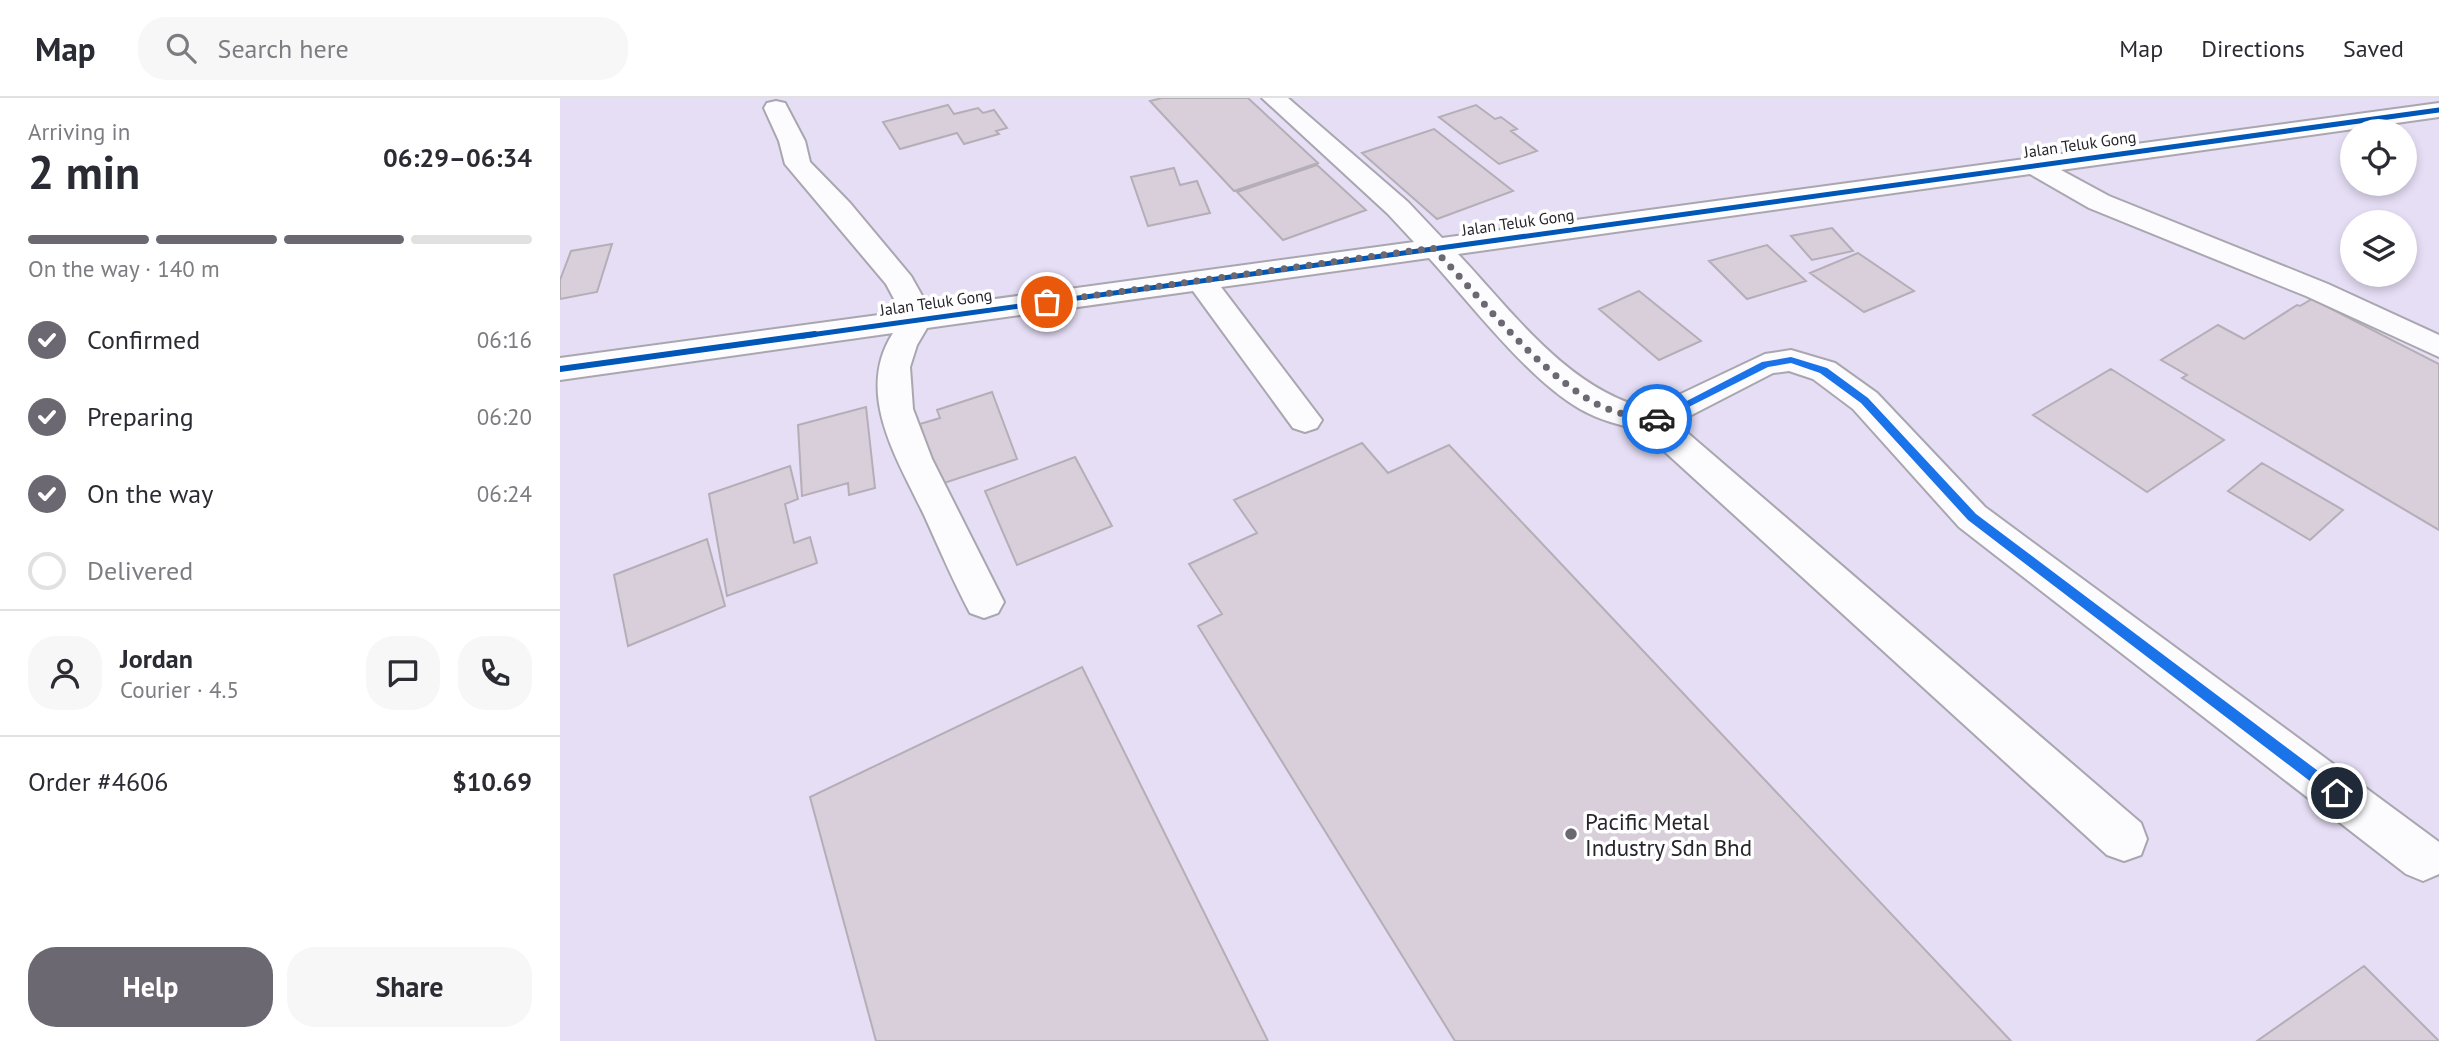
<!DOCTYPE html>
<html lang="en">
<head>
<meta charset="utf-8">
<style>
  :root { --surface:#fff; --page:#f7f7f7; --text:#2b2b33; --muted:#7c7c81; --line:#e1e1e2; --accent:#6b6872 }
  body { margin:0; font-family:"PT Sans",sans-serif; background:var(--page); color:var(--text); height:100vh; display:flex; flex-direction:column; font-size:26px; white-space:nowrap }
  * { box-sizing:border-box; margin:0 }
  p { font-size:23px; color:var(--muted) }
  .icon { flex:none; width:38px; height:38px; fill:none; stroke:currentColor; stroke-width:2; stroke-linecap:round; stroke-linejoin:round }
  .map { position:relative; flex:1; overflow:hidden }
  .drawer { display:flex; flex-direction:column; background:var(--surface); width:560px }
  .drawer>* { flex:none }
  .buttons { position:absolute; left:1780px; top:21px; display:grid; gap:14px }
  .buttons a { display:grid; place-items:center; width:77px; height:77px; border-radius:50%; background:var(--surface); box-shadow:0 4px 10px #0003; font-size:35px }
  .pin { position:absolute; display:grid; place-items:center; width:60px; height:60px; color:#fff; margin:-30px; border:4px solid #fff; border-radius:50%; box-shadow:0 2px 7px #0007 }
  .courier { position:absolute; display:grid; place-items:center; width:70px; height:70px; margin:-35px; border:5px solid #1a73e8; border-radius:50%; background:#fff; color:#222; box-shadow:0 2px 9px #0007 }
  .headline em { font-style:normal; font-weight:800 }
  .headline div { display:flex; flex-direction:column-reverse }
  .headline { display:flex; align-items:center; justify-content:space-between; height:119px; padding:0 28px }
  h1 { font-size:46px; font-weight:800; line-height:52px }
  .bar { display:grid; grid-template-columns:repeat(4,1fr); gap:10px 7px; align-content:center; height:84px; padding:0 28px }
  .bar i { height:9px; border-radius:5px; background:var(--line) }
  .bar .active { background:var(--accent) }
  .bar p { grid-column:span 4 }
  .line { display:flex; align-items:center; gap:18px; padding:0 28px; border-top:2px solid var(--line) }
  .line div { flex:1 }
  .round { display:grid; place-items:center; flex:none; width:74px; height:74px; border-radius:28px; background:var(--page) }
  ol { padding:0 28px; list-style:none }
  li { display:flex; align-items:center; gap:21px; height:77px }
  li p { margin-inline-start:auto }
  li .icon { padding:7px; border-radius:50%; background:var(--accent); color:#fff; stroke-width:4 }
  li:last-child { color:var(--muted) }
  li i { width:38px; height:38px; border:4px solid var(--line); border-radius:50% }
  .action { display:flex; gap:14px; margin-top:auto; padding:14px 28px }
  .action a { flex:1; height:80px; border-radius:28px; background:var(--accent); color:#fff; font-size:28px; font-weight:800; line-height:80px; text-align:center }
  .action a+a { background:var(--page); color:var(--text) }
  header { display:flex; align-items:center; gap:42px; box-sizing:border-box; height:98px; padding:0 35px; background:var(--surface); border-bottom:2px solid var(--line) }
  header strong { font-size:33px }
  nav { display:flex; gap:38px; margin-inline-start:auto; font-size:24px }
  .search { width:490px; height:63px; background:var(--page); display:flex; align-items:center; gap:18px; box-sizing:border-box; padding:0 24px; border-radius:28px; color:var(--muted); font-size:26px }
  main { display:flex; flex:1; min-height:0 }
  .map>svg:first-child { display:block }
</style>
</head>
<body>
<header>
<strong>Map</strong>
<div class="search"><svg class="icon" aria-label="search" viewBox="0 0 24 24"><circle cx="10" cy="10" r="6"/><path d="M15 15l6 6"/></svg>Search here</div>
<nav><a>Map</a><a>Directions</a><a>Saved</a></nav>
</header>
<main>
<section class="drawer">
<div class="headline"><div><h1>2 min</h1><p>Arriving in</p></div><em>06:29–06:34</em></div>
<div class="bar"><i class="active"></i><i class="active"></i><i class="active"></i><i></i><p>On the way · 140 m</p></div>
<ol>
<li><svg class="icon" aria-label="check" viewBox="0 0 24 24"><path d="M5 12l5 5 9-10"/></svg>Confirmed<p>06:16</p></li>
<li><svg class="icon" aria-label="check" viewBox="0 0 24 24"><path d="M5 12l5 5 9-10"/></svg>Preparing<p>06:20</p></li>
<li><svg class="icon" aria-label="check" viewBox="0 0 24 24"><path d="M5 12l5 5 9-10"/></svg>On the way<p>06:24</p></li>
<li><i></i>Delivered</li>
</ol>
<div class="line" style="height:126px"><a class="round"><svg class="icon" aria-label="person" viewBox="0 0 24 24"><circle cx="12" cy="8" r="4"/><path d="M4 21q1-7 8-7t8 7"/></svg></a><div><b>Jordan</b><p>Courier · 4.5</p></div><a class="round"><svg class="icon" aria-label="chat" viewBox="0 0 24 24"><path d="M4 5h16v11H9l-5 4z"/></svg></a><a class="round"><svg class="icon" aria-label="phone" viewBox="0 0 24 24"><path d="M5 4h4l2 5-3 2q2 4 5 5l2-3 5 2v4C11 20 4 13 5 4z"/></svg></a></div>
<div class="line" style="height:91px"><div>Order #4606</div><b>$10.69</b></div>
<div class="action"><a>Help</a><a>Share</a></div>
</section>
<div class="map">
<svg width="1879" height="943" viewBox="0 0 1879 943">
  <rect width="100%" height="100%" fill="#eae6f3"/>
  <path fill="#e6def5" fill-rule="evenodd" d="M0,0H1879V943H0ZM1792,33H1844V86H1792ZM1792,124H1844V177H1792Z"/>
  <path fill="#d9cfda" stroke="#b4aeb6" stroke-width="2" d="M602,0H688L758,65L674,93L590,3Z
    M388,7L394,16L418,10L423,15L434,12L447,30L436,33L439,36L404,46L397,35L340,51L323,24Z
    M916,7L935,21L941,19L957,31L951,33L977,53L939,66L879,19Z
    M874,31L953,93L877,121L802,55Z
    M757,67L806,112L723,142L677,94Z
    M614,70L620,87L637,83L650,115L588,128L571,79Z
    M1272,130L1293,153L1252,162L1231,138Z
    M52,146L37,194L0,201V182L11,153Z
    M1207,147L1246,183L1187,201L1149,163Z
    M1298,155L1354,193L1304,214L1250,175Z
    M1079,193L1141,243L1099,262L1039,211Z
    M1752,201L1879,266V432L1622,280L1627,277L1601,262L1658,227L1684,241L1737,207L1740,208Z
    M1551,271L1664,342L1587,394L1473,317Z
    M432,294L457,361L378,387L360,326L380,320L377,312Z
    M306,309L315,390L289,397L288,385L242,398L238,327Z
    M802,345L828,375L889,347L1451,943H895L638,528L662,516L629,466L697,435L674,402Z
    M515,359L552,428L457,467L425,393Z
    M1702,365L1783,412L1750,442L1668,393Z
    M230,368L238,401L225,406L234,445L250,439L257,465L167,498L149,396Z
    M147,441L165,508L68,548L54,477Z
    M522,569L708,943H316L250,699Z
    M1804,868L1879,943H1697Z"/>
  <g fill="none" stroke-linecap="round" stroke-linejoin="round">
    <defs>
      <path id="minor" d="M702,0H728L848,104L882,140L1879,5V19L1501,72L1549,98L1768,186L1879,237V259L1746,198L1529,110L1470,76L898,156C952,213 1008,292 1089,311L1205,256L1231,252L1275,265L1317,295L1425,409L1879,744V776L1863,783L1846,776L1399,429L1293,311L1253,281L1229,273L1213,275L1116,325L1581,725L1587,741L1581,757L1564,763L1547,757L1081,332C1060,327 1039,322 1020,311C968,281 911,206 869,160L661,189L762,322L757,330L745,334L733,330L633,193L367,230L357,247L350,269L353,311L372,361L444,504L438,515L424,520L410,515C393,483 379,450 364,417C338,362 294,295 333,235L0,282V260L341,214L326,186L225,66L219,43L204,10L207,5L216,3L225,5L245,43L250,64L290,105L351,178L369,210L854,144L828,116Z"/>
    </defs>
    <use href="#minor" stroke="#a9a6af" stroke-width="4"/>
    <use href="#minor" fill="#fcfbfd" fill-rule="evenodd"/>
    <defs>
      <path id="cycleway-far1" d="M243,238L1879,12"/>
      <path id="cycleway" d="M0,271L255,236"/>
    </defs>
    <use href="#cycleway-far1" stroke="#fff" stroke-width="9"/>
    <use href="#cycleway" stroke="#fff" stroke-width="10"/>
    <use href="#cycleway-far1" stroke="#0057b8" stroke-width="5"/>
    <use href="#cycleway" stroke="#0057b8" stroke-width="6"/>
  </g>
  <path fill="#1a73e8" d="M1231,259L1267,270L1308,300L1416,416L1782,691V700H1772L1408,422L1301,305L1260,275L1231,265L1208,269L1101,323L1092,321L1202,264Z"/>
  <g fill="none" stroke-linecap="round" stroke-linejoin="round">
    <path stroke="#6b6872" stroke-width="7" stroke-dasharray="0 12.6" d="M487,204L873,150C920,199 973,268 1031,303C1050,314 1071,318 1092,323L1097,321"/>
  </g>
  <circle fill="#6b6872" stroke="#fff" stroke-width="2.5" cx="1011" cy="736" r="7"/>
  <g text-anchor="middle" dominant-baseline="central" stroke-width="7" stroke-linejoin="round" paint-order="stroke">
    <g font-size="16" fill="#27242c" stroke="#fff">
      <text transform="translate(1520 46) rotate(-8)">Jalan Teluk Gong</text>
      <text transform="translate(958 124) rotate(-8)">Jalan Teluk Gong</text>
      <text transform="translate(376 204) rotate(-8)">Jalan Teluk Gong</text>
    </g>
    <g font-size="23" fill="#27242c" stroke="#fff" text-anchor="start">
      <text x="1025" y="723">Pacific Metal<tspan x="1025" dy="26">Industry Sdn Bhd</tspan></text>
    </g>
  </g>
</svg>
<div class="buttons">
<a><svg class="icon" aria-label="locate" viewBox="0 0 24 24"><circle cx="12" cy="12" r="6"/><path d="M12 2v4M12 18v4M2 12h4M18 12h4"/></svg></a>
<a><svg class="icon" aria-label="layers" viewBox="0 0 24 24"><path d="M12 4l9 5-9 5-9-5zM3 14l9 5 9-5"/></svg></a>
</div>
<div class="pin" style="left:487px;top:204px;background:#ea580c"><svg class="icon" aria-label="bag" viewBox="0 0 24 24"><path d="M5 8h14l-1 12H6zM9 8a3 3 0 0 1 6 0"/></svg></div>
<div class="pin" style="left:1777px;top:695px;background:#1f2937"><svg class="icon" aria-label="home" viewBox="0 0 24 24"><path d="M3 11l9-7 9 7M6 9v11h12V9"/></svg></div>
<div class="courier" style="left:1097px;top:321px"><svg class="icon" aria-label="car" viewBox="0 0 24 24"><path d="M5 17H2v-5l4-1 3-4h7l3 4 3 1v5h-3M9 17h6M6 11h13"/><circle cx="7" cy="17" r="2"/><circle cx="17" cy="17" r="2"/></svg></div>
</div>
</main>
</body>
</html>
